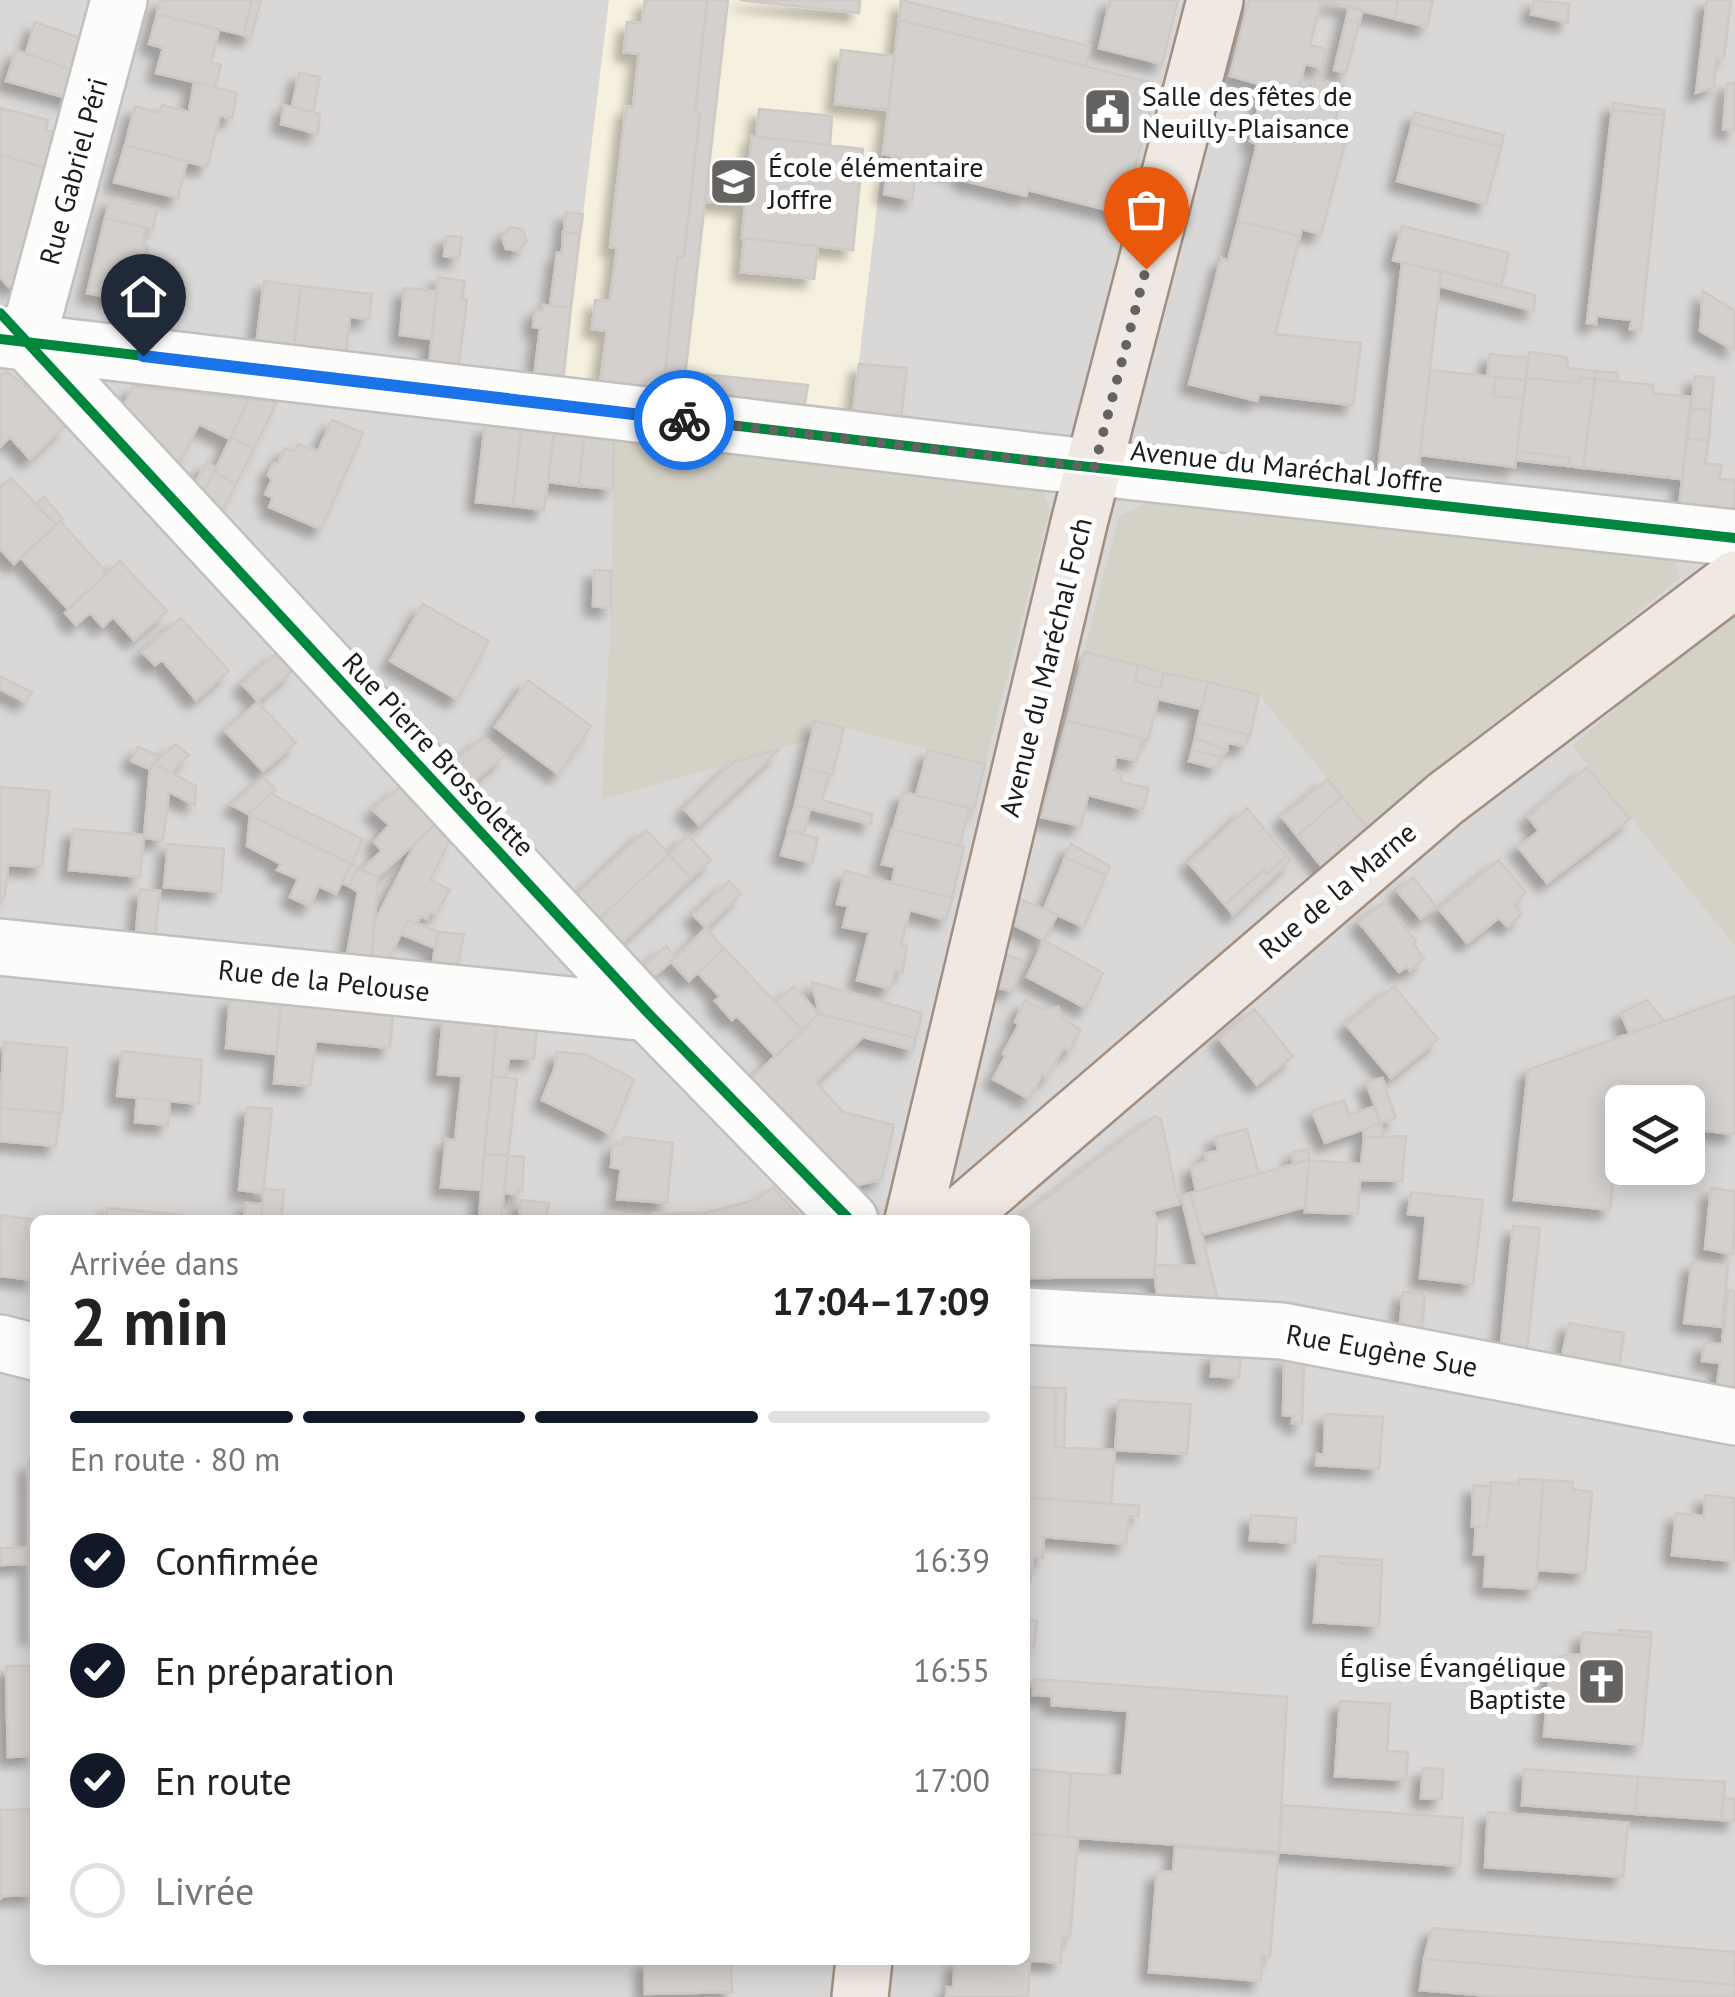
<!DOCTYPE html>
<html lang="fr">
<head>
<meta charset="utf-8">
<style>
  :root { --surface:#fff; --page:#f6f6f6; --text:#222; --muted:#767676; --line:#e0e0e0; --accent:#111827 }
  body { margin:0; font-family:"PT Sans",sans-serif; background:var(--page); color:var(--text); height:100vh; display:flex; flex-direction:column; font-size:38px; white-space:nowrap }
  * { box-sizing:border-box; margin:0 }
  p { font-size:32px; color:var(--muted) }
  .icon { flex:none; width:55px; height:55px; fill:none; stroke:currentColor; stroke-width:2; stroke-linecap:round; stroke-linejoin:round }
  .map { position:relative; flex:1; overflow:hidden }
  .side { position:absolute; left:30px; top:1215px; width:1000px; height:750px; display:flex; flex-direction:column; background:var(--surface); border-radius:15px; box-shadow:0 5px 25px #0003 }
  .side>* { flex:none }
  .tools { position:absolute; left:1605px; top:1085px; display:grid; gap:20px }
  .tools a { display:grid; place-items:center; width:100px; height:100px; border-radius:15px; background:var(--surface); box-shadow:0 5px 25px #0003; font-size:50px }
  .pin { position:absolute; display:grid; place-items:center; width:85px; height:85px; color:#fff; margin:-102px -42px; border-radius:50% 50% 50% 0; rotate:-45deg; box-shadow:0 0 10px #0007 }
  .pin .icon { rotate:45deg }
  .courier { position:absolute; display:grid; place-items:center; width:100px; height:100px; margin:-50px; border:8px solid #1a73e8; border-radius:50%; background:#fff; color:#222; box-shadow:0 2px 12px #0007 }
  .headline em { font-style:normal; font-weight:800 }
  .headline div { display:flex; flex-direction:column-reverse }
  .headline { display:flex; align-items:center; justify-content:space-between; height:170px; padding:0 40px }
  h1 { font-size:65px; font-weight:800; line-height:75px }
  .bar { display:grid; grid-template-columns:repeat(4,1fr); gap:15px 10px; align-content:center; height:120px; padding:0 40px }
  .bar i { height:12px; border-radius:8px; background:var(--line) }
  .bar .selected { background:var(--accent) }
  .bar p { grid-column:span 4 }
  ol { padding:0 40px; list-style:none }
  li { display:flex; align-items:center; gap:30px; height:110px }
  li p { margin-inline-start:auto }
  li .icon { padding:10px; border-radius:50%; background:var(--accent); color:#fff; stroke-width:4 }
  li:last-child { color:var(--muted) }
  li i { width:55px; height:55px; border:5px solid var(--line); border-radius:50% }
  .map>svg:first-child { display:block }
</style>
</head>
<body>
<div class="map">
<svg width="1735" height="1997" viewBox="0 0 1735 1997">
  <defs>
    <filter id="shadow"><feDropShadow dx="-9" dy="9" stdDeviation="5" flood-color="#0004"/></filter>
  </defs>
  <rect width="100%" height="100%" fill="#ebe8e5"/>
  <path fill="#dad8d6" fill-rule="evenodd" d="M0,0H1735V1997H0ZM1622,1102H1688V1168H1622ZM35,1220H1025V1960H35Z"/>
  <path fill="#f6f0df" d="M609,0H901L853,413L563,381Z"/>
  <path fill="#d4d1c7" d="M614,440L1041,487L1050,509L985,764L816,721L811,740L601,800L611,608Z
    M1157,498L1674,558L1680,577L1372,833L1259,695L1084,652L1119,516Z
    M1735,608V946L1572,746Z"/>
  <path fill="#d3d0cd" stroke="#cec9c6" stroke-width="2.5" filter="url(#shadow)" d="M160,0H252L243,35L157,14Z
    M252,0H261L251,37L243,35Z
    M645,0H707L695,112L700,113L684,257H677L663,392L600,385L607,331L592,329L595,300L610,301L617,248L610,247L626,107H633L639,54L624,52L627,22L642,23Z
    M707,0H728L683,394L663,392L677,257H684L700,113L695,112Z
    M739,0H860L859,13Z
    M901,0L1090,46L1086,66L899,20Z
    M1110,0H1178L1162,64L1099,48Z
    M1249,0L1321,1L1310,45L1326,49L1322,68L1305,64L1297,95L1230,76Z
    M1318,0H1398L1395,19Z
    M1398,0H1433L1427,27L1395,19Z
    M1534,0L1569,4L1568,23L1531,14Z
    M1707,0H1731L1724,58H1716L1714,87L1696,93Z
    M1349,6L1363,10L1359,23L1346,20Z
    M157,14L219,30L211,63L221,65L215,87L156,73L163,48L149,44Z
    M899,20L1157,84L1123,214L1028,190L1026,196L962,180L964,173L883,154Z
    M1346,20L1359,23L1346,73L1334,70Z
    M35,22L89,41L81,73L26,53Z
    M16,50L81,73L74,100L6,81Z
    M841,50L894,56L888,110L835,104Z
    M299,73L320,77L313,112L292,106Z
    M1316,79L1343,86L1339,105L1310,98Z
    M194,82L237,93L232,118L220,116L207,167L125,145L135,106L159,113L162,105L189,112Z
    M1735,82V131L1723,129L1727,84Z
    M1264,86L1339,105L1333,128L1348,132L1321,234L1302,229L1300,236L1238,221L1257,144L1250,141Z
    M1613,103L1665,110L1664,115L1612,110Z
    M284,105L320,114L318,134L281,124Z
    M0,108L48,120L46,130L65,135L57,171L0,155Z
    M759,109L832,116L830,145L756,137Z
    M1612,110L1664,115L1641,330L1630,329L1632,320L1597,316L1596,324L1587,323Z
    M1415,112L1504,135L1501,147L1412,124Z
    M1412,124L1501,147L1486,204L1397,181Z
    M752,136L863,149L853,250L742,238Z
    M125,145L187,161L178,198L114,182Z
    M0,155L57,171L29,280L9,287L0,277Z
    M709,166L749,169L745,205L706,202Z
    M888,169L916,174L912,200L884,194Z
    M111,198L157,209L153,229L105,218Z
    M566,212L583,214L580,234L564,232Z
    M105,218L146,228L143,245L148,246L136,294L118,290L116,299L87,293Z
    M1238,221L1300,236L1275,334L1361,343L1353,405L1259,394L1257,401L1189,384L1221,258L1228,260Z
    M1402,226L1509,253L1501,287L1393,260Z
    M510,227L522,229L527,241L519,251L506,249L502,237Z
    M563,232L580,234L571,307L550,306L557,253H562Z
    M446,236L462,237L459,258L444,256Z
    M744,238L818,246L814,279L741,272Z
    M1402,263L1441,271L1418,475L1378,471Z
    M1441,271L1535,295L1534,311L1439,286Z
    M438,277L465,281L462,299L467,300L458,369L429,366Z
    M264,281L301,286L293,351L256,346Z
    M301,286L372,294L369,319L350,317L346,356L293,351Z
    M404,288L437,291L431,339L400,335Z
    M1703,291L1735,311L1734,350L1700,331Z
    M543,305L571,307L563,381L534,377L540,328L533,327L535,309L542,311Z
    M1529,352L1567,357L1568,368L1595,371V379L1580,377L1579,383L1526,378Z
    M1490,354L1528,358L1526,380L1487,376Z
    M859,364L907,368L901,418L853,413Z
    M1430,370L1496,377L1493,396L1523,399L1515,467L1420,455Z
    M6,371L34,392L65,426L30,459L10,437L0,447V376Z
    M1595,371L1618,373V381L1595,379Z
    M701,374L808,385L804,407L698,395Z
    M1695,376L1714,378L1711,410L1691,409Z
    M1496,377L1526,380L1523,399L1493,396Z
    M1580,377L1595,379L1583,468L1569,466L1570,458L1517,451L1526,378L1579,383Z
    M1595,379L1653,385V393L1691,397L1682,479L1583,468Z
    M133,386L249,399L230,439L199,424L178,466L123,407Z
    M249,399L277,402L254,449L231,437Z
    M1691,409L1711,410L1709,440L1687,439Z
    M332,420L363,433L321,529L269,507L273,498L265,494L272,480L268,475L273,464L279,462L285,448L294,451L298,444L318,451Z
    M485,425L521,430L513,506L476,502Z
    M521,430L554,433L544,510L513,506Z
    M554,433L584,437L579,486L548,482Z
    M231,437L254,449L236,484L214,472Z
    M584,437L614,440L613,489L579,486Z
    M1687,439L1709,440L1705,464L1722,465L1719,479L1735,480V511L1679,506Z
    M1517,451L1570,458L1569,466L1515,460Z
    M207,462L217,468L203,493L194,484Z
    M214,472L236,484L221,513L203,493Z
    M11,478L56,525L14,564L0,549V488Z
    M44,497L63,519L56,525L36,504Z
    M60,521L107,573L68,609L21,558Z
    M120,561L167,611L134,640L113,617L103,627L90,613L76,625L65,613Z
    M594,570L611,571V608L593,606Z
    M423,604L489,641L457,699L390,661Z
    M181,618L229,671L196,700L162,660L155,665L142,652Z
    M1084,652L1138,665L1135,681L1160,688L1164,673L1208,682L1201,709L1158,699L1148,740L1067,721Z
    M277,653L293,670L258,701L242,684Z
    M1138,665L1164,673L1160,688L1135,681Z
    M0,676L32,692L26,702L0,689Z
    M528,680L591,726L558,774L495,727Z
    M1208,682L1259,695L1250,735L1198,722Z
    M258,702L296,743L263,771L225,731Z
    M815,721L844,728L832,775L804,767Z
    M1067,721L1142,738L1137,760L1116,757L1114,770L1122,773L1121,782L1149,788L1143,809L1088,795L1081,826L1041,817Z
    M1198,722L1250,735L1245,746L1228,743L1227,750L1195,738Z
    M484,737L504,756L473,782L453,762Z
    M1195,738L1227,750L1222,757L1192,750Z
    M176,744L189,755L171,772L153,763Z
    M138,747L161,757L150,769L131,761Z
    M780,749L699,825L684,809L734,762Z
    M928,750L985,764L974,809L916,795Z
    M1192,750L1222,757L1215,768L1189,761Z
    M153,763L196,786L195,805L169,792L163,840L144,838L150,768Z
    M804,767L829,774L822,800L872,814L871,824L795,805Z
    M1587,767L1630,819L1547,883L1518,847L1539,831L1528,817Z
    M264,777L276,790L271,794L248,814L232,805Z
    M1328,779L1342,797L1297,836L1282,817Z
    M401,786L436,824L378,877L361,870L382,851L374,842L389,825L373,810Z
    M0,787L50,791L42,867L8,865L5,897L0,896Z
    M903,792L970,808L959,846L893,829Z
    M271,794L363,839L351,864L248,814Z
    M1342,797L1372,833L1326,872L1297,836Z
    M795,805L810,809L804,833L788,829Z
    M1247,808L1287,856L1267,874L1263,870L1225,905L1189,863Z
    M250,815L351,864L336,894L319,886L310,906L290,897L298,879L277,870L281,864L247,846Z
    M436,824L450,840L430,880L450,890L436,914L431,912L427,919L421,917L416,924L408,920L389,958L372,956L374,923L416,842Z
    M73,829L144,835L140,877L69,870Z
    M892,829L964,847L952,898L892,883L895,867L882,864Z
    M646,830L669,854L600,918L577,895Z
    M788,831L818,838L812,863L781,855Z
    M688,835L711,860L691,878L669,854Z
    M168,844L224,849L221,892L164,887Z
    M1071,844L1110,866L1106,875L1065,858Z
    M669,854L691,878L622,943L600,918Z
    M1287,856L1291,860L1233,915L1225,905L1263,870L1267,874Z
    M1065,858L1106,875L1084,927L1044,909Z
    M1499,860L1526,893L1514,905L1522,914L1508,927L1499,918L1467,943L1439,909Z
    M351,864L358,868L349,886L342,883Z
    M358,868L378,877L372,956L347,954L358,892L349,886Z
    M845,871L952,898L946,920L910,910L901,945L907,946L902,973L895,971L890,989L857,980L869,932L843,927L848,906L837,904Z
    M1413,877L1436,906L1421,919L1397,891Z
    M729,881L741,894L706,928L693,915Z
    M140,889L160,891L155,936L136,934Z
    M1020,899L1057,915L1044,940L1014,925Z
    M1384,902L1416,941L1414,944L1424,959L1410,971L1407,967L1399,972L1359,922Z
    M408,920L439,932L435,948L401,934Z
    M706,928L724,948L689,981L671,962Z
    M437,932L464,934L458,964L433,962Z
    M1044,940L1103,973L1086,1008L1027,977Z
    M666,946L676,957L654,977L644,965Z
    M724,948L803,1031L776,1057L737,1016L732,1020L715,1001L720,997L698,973Z
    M1007,955L1023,960L1013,991L998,988Z
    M812,982L922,1013L916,1038L819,1014Z
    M794,986L819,1014L803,1031L776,1002Z
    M1394,986L1438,1039L1391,1078L1346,1025Z
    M1735,996V1134L1688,1129V1102H1622L1610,1210L1514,1200L1528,1070Z
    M230,998L281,1003L276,1054L226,1048Z
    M1025,1000L1042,1009L1058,1007L1063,1019L1081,1030L1069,1051L1064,1048L1046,1078L1042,1075L1029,1099L993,1079L1006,1055L1003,1054L1019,1024L1015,1022Z
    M1647,1000L1664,1021L1629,1033L1621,1013Z
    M281,1003L393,1013L390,1048L316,1041L310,1086L274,1083Z
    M1254,1009L1293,1056L1257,1085L1219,1039Z
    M819,1014L916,1038L913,1050L863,1037L816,1082L843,1112L894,1125L882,1179L850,1187L750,1080Z
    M443,1018L497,1023L481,1190L441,1187L446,1139L455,1140L462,1076L438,1074Z
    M497,1023L537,1027L534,1059L509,1058L506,1077L492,1076Z
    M4,1042L67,1048L62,1113L0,1108Z
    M122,1051L202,1060L199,1104L117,1096Z
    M557,1052L584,1054L634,1079L611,1134L542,1100L555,1067Z
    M492,1076L517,1079L508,1156L484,1154Z
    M1382,1078L1396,1118L1381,1123L1366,1082Z
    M137,1098L170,1101L168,1125L135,1122Z
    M1344,1100L1349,1115L1373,1107L1381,1123L1325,1143L1312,1111Z
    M247,1107L272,1109L263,1193L239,1190Z
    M0,1108L60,1113L56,1146L0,1141Z
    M1155,1116L1161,1119L1179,1204L1153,1211L1157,1220L1155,1277L1025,1278V1220H1017Z
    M1381,1123L1383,1136L1364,1138L1363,1130Z
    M1247,1129L1259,1174L1196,1191L1191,1167L1206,1161L1205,1154L1218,1150L1215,1137Z
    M1406,1136L1402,1181L1360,1180L1358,1214L1305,1212L1309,1160L1361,1164L1364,1138Z
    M624,1137L673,1143L667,1203L617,1199L621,1169L611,1167L613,1144L622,1145Z
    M1309,1149V1160L1293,1163V1152Z
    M484,1154L508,1156L501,1220L479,1219Z
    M508,1156L524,1157L522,1191L518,1189L517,1195L504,1193Z
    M1309,1160L1305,1207L1202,1235L1190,1193Z
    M773,1187L798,1215L777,1220H598L599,1216L606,1218L608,1212L653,1218V1214L705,1213L758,1199Z
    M1711,1188L1735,1191L1733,1254L1705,1249Z
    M264,1189L284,1190L281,1220H261Z
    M1411,1192L1483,1200L1473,1284L1420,1278L1426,1216L1408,1214Z
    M1190,1193L1202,1235L1218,1301L1157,1297L1154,1265L1198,1266L1181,1196Z
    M521,1200L549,1203L546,1220H519Z
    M246,1203L262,1204L261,1220H244Z
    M107,1208L182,1215V1220H105Z
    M0,1215L38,1220H35V1280L0,1276Z
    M1513,1226L1540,1228L1527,1349L1501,1344Z
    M1692,1262L1728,1266L1722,1327L1684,1323Z
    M1728,1290L1735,1291V1389L1717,1386L1720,1363L1702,1361L1704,1343L1722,1344Z
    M1403,1292L1425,1294L1422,1328L1400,1324Z
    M1569,1323L1624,1333L1619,1366L1562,1356Z
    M1213,1353L1241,1355L1239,1378L1211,1376Z
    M1284,1358L1304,1360L1302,1424L1292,1423L1293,1416L1283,1415Z
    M1025,1387L1056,1388L1055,1447L1115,1450L1111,1504L1025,1497Z
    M1056,1388H1066L1064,1447H1055Z
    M1119,1400L1191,1404L1187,1454L1115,1450Z
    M1325,1414L1383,1417L1379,1469L1316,1465L1317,1454L1324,1455Z
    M28,1462H35V1636H30Z
    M1519,1479L1543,1480L1536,1589L1484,1586L1486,1555L1474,1554L1476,1526L1487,1527L1491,1482L1519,1484Z
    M1543,1480L1573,1482L1572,1489L1592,1492L1585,1573L1537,1570Z
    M1473,1485L1491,1487L1487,1527L1472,1526Z
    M1705,1495L1734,1498L1735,1561L1672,1555L1676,1513L1704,1516Z
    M1025,1497L1139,1506L1138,1516H1129L1126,1544L1044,1537L1043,1558L1033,1557L1031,1580L1025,1579Z
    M1251,1515L1296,1518L1295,1543L1250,1540Z
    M1,1548H26L25,1564L1,1565Z
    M1319,1556L1338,1557V1563L1382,1566L1379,1626L1314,1622Z
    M1338,1557L1382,1560V1566L1338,1563Z
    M1025,1600H1029L1028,1620L1037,1621L1034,1647H1026L1025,1658Z
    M1619,1630L1651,1632V1638L1618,1635Z
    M1583,1632L1651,1638L1642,1745L1544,1736L1550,1667L1562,1655H1581Z
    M6,1666H35V1756L8,1757Z
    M1034,1679L1287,1697L1279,1852L1067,1837L1071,1773L1122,1776L1128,1711L1052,1705V1696L1033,1695Z
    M1340,1701L1390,1704L1387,1751L1408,1752L1406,1780L1335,1776Z
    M1423,1768L1443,1769L1442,1799L1421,1798Z
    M1025,1769L1071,1773L1067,1837L1025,1833Z
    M1524,1769L1638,1777L1635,1814L1522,1805Z
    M1638,1777L1725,1782L1721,1820L1635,1814Z
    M1723,1798L1735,1799V1821L1721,1820Z
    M1282,1805L1463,1818L1460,1866L1279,1852Z
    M35,1809V1895L3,1896L0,1899V1810Z
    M1488,1812L1628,1823L1623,1877L1485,1867Z
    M1025,1833L1078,1838L1070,1938L1062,1937L1061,1963L1023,1960Z
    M1175,1847L1278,1855L1270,1956L1262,1955L1261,1981L1149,1972L1157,1871L1173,1872Z
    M1432,1928L1735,1952V1985L1424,1959Z
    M1424,1959L1735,1985V1997H1503L1420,1990Z
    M644,1960H731L732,1992L645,1994Z
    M955,1960L1030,1961L1028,1997H946L947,1987L953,1988Z"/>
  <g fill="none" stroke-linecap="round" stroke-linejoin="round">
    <defs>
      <path id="minor" d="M18,332L648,1013L850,1220
        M0,339L1035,461L1735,538
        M27,342L119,0
        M0,947L648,1013
        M1025,1316L1282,1331L1735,1417
        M0,1343L35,1352"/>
      <path id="major" d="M913,1220L1080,519L1215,0
        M955,1220L1445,799L1735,579
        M860,1997L864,1960"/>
    </defs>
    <use href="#minor" stroke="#c2c0bf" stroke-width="60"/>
    <use href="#major" stroke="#a19081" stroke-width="60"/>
    <use href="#minor" stroke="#fcfcfb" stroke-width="55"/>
    <use href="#major" stroke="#efe8e3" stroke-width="55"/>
    <defs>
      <path id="cycleway" d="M0,313L648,1013L850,1220
        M0,339L1035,461L1735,538"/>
    </defs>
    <use href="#cycleway" stroke="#fff" stroke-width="16"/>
    <use href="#cycleway" stroke="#00873e" stroke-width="10"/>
  </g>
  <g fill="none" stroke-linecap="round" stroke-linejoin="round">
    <path stroke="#646362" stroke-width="10" stroke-dasharray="0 18" d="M684,420L1094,468L1146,269"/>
    <path stroke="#1a73e8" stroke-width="12" d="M143,356L684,420"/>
  </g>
  <defs>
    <symbol id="civic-square" viewBox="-11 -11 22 22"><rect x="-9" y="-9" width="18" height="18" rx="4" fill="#646362" stroke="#fff"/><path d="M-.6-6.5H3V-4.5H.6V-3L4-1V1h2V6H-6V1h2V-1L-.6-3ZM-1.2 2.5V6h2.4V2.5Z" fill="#fff"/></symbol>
    <symbol id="school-square" viewBox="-11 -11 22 22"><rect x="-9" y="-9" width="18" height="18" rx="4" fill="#646362" stroke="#fff"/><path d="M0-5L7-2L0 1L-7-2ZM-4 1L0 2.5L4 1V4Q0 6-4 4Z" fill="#fff"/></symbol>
    <symbol id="church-square" viewBox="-11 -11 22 22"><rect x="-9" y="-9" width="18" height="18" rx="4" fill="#646362" stroke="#fff"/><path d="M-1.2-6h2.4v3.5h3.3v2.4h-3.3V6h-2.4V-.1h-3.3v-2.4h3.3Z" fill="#fff"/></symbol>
  </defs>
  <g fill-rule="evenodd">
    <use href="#civic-square" x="1080" y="84" width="55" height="55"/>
    <use href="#school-square" x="706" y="154" width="55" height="55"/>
    <use href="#church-square" x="1574" y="1654" width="55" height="55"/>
  </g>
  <g text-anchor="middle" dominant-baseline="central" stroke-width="10" stroke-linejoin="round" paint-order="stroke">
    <g font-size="28" fill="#1c1c1c" stroke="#fff" text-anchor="start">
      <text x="1142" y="95">Salle des fêtes de<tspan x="1142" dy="32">Neuilly-Plaisance</tspan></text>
      <text x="768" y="166">École élémentaire<tspan x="768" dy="32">Joffre</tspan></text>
      <text x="1566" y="1666" text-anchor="end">Église Évangélique<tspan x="1566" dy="32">Baptiste</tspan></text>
    </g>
    <g font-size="28" fill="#1c1c1c" stroke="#fff">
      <text transform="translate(73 171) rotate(-75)">Rue Gabriel Péri</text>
      <text transform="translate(1287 466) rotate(6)">Avenue du Maréchal Joffre</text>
      <text transform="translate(1045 667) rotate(-76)">Avenue du Maréchal Foch</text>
      <text transform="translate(439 754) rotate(47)">Rue Pierre Brossolette</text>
      <text transform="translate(1337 890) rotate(-40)">Rue de la Marne</text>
      <text transform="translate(324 980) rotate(6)">Rue de la Pelouse</text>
      <text transform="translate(1382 1350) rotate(10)">Rue Eugène Sue</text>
    </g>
  </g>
</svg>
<div class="tools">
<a><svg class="icon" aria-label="layers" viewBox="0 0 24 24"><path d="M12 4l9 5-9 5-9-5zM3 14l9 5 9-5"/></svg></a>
</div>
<div class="pin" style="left:1146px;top:269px;background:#ea580c"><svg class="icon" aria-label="bag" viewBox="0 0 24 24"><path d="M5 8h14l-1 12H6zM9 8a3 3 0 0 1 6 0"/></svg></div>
<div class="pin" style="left:143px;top:356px;background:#1f2937"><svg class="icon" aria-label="home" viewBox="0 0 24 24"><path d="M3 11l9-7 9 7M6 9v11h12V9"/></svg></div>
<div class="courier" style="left:684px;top:420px"><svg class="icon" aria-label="bike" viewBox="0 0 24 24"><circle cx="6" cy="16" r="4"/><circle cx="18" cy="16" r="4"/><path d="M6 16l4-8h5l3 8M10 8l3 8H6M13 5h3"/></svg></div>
<section class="side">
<div class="headline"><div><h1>2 min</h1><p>Arrivée dans</p></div><em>17:04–17:09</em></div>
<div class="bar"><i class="selected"></i><i class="selected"></i><i class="selected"></i><i></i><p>En route · 80 m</p></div>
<ol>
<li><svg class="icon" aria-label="check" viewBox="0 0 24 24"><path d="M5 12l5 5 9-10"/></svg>Confirmée<p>16:39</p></li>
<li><svg class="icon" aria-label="check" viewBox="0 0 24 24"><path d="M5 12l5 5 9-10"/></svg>En préparation<p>16:55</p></li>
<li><svg class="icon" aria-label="check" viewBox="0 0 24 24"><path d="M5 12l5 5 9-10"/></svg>En route<p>17:00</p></li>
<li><i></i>Livrée</li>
</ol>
</section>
</div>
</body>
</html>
